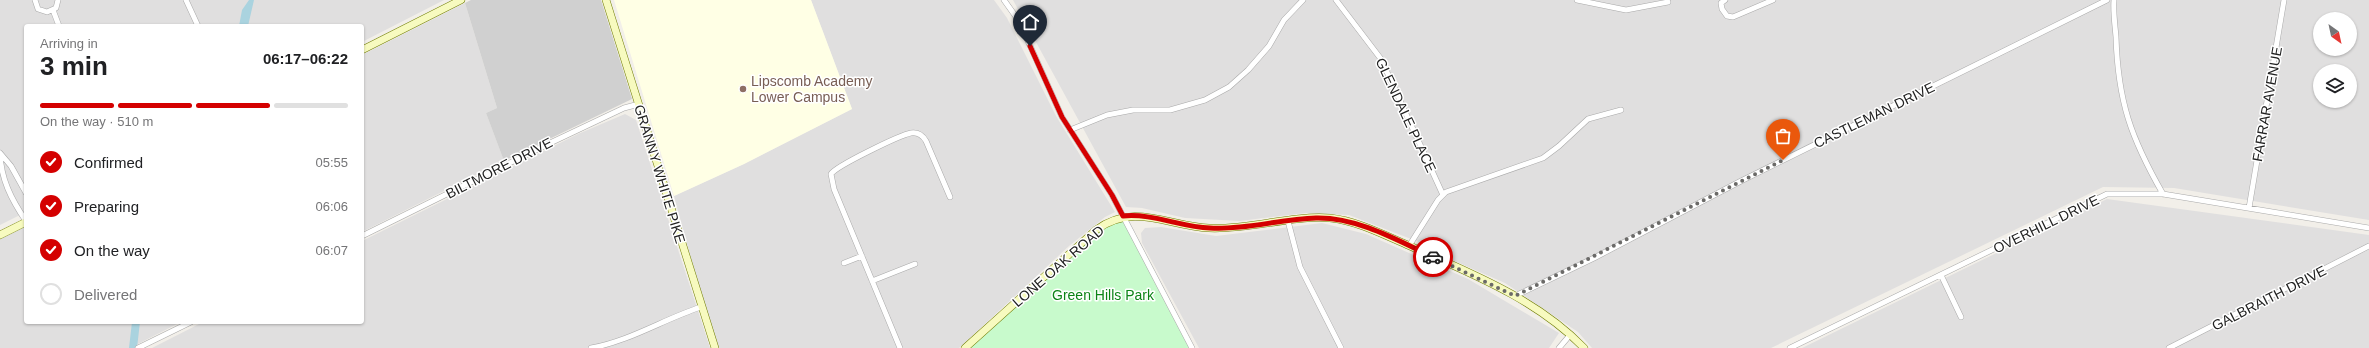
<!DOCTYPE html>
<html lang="en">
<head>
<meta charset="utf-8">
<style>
  :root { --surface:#fff; --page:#f2f2f2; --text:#202124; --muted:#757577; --line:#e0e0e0; --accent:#d40000 }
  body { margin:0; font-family:Arial,sans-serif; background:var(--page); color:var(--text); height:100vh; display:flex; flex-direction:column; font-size:15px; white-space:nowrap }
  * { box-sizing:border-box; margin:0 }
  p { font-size:13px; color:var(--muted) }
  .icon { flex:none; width:22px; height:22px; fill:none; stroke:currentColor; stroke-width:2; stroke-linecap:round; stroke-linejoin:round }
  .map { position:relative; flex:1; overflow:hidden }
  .drawer { position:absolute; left:24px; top:24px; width:340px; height:300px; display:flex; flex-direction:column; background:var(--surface); border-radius:4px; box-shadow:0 1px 3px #0004 }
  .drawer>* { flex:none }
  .needle { width:26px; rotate:147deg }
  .buttons { position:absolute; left:2313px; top:12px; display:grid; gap:8px }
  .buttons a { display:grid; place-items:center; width:44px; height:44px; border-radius:50%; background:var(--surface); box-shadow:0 1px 3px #0004; font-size:20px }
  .pin { position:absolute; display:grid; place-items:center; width:34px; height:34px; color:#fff; margin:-41px -17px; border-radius:50% 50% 50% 0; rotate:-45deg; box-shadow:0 0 4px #0007 }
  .pin .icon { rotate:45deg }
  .courier { position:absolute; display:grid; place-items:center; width:40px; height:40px; margin:-20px; border:3px solid #d40000; border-radius:50%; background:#fff; color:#222; box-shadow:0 1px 5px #0007 }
  .summary em { font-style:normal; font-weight:700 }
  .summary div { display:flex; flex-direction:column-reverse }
  .summary { display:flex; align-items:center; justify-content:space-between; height:68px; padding:0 16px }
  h1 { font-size:26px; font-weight:700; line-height:30px }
  .bar { display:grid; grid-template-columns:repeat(4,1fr); gap:6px 4px; align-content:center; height:48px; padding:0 16px }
  .bar i { height:5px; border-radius:3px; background:var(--line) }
  .bar .selected { background:var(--accent) }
  .bar p { grid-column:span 4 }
  ol { padding:0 16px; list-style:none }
  li { display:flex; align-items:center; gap:12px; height:44px }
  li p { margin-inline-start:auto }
  li .icon { padding:4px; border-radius:50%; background:var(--accent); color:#fff; stroke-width:4 }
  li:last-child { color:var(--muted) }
  li i { width:22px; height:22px; border:2px solid var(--line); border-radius:50% }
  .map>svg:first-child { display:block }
</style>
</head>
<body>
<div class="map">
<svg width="2369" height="348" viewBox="0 0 2369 348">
  <rect width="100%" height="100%" fill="#f2efe9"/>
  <path fill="#e0dfdf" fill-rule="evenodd" d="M0,0H444L362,42V26H26V212L0,225Z
    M811,0H994L1007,18L1056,116L1115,212L1105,217L1069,246L959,348H719L699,288L674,196L744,164L852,109Z
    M1013,0H2369V220L2174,188L2103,187L1771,348H1592L1578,332L1505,283L1443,256L1419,242L1349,215L1305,213L1240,221L1185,218L1142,208L1126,207ZM2320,19H2350V49H2320ZM2320,71H2350V101H2320Z
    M465,3L497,108L486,113L504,161L362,232V55Z
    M625,114L636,120L710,348H152L203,322H362V241L578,134Z
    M2107,199L2369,235V348H1802Z
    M1322,223L1366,234L1468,279L1559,333L1549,348H1199L1142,243L1141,233L1145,228L1161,227L1216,236Z
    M26,226V322H181L130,348H0V239Z"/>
  <path fill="#ffffe5" d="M614,0H811L852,109L744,164L674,196Z"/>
  <path fill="#d0d0d0" d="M471,0H601L632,99L504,161L486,113L497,108L465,3Z"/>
  <path fill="#c8facc" d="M1123,216L1192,348H965L1088,236Z"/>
  <path fill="#aad3df" d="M249,0H254L248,26H239L242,10Z
    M132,322H140L137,348H129Z"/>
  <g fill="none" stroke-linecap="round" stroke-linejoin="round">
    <defs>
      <path id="street" d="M35,0L38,9L47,12L56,8L58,0
        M186,0L198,26
        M1004,0L1019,21L1062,117L1112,195L1192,348
        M1336,0L1381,59L1443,195
        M1577,0L1626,10L1668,2
        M1725,0L1721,3L1722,9L1727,16L1733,17L1773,0
        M2114,0C2113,12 2115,25 2116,37C2118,102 2131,138 2163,194
        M53,10L59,26
        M1070,130L1107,115L1133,110H1170L1205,100L1229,87L1248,70L1269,46L1284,20L1303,0
        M26,193L11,166L0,153C1,179 11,199 26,221
        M2249,208L2284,0
        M1288,221L1300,267L1341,348
        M362,236L548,144L624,108L639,104
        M1409,246L1438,200L1446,192L1543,158L1559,146L1588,119L1621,110
        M844,263L862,256
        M1941,275L1961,317
        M872,281L915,264
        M1515,296L1594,258L1741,181L2107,0
        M138,348L191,322
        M591,348C630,341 664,319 701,307
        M900,348L834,189L831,174C836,166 900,135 911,133C918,132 923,136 926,141L950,197
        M1559,348L1570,335
        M1790,348L2107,194H2163L2369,228
        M2169,348L2369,246"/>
      <path id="secondary" d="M606,0L715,348
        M362,50L461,0
        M0,235L26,222
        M965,348L1096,230C1134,202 1168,226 1209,228C1250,230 1290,215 1330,218C1358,221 1384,235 1410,246C1470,273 1537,299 1584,348"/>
    </defs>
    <use href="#street" stroke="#a9a9a9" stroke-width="6"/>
    <use href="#secondary" stroke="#707d05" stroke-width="8"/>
    <use href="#street" stroke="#fff" stroke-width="5"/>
    <use href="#secondary" stroke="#f7fabf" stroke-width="7"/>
  </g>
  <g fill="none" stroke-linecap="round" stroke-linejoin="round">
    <path stroke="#6b6a68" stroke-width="4" stroke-dasharray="0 7.2" d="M1433,257L1515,296L1783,160"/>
    <path stroke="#d40000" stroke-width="5" d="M1030,46L1062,117L1112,195L1123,216C1152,213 1181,227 1210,228C1246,230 1280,219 1316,218C1357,217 1397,240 1433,257"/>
  </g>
  <circle fill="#8d6e63" stroke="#fff" stroke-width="1.5" cx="743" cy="89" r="4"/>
  <g text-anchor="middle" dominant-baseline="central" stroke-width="3" stroke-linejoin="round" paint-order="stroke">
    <g font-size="14" fill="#785e54" stroke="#fff" text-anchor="start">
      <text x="751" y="81">Lipscomb Academy<tspan x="751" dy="16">Lower Campus</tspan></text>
    </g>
    <g font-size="14" fill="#222" stroke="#fff">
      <text transform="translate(2267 104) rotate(-80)">FARRAR AVENUE</text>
      <text transform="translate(1406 115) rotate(65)">GLENDALE PLACE</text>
      <text transform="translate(1874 115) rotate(-26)">CASTLEMAN DRIVE</text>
      <text transform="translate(499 168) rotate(-27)">BILTMORE DRIVE</text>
      <text transform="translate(660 174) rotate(73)">GRANNY WHITE PIKE</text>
      <text transform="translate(2046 224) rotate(-26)">OVERHILL DRIVE</text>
      <text transform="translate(1058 266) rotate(-41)">LONE OAK ROAD</text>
      <text transform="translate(2269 298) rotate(-27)">GALBRAITH DRIVE</text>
    </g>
    <g font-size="14" fill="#0c8416" stroke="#fff">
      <text x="1103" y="295">Green Hills Park</text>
    </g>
  </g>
</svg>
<div class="buttons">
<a><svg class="needle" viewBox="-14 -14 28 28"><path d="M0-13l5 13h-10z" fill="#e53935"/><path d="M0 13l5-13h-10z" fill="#757577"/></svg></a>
<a><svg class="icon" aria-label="layers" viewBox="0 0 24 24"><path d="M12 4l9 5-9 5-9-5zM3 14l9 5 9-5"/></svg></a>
</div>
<div class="pin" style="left:1783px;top:160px;background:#ea580c"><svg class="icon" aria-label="bag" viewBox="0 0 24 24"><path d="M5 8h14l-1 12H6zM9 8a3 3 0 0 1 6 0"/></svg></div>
<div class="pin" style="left:1030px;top:46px;background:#1f2937"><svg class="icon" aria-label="home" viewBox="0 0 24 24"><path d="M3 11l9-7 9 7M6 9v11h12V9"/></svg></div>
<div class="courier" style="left:1433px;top:257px"><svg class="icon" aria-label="car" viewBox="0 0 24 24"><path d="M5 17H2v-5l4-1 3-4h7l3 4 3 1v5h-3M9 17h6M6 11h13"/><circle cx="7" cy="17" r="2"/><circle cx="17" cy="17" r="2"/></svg></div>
<section class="drawer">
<div class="summary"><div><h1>3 min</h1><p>Arriving in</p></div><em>06:17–06:22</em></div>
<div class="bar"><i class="selected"></i><i class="selected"></i><i class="selected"></i><i></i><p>On the way · 510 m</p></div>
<ol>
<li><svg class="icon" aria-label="check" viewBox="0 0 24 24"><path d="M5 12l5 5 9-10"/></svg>Confirmed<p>05:55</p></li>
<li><svg class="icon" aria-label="check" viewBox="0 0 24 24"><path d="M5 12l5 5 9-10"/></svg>Preparing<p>06:06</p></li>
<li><svg class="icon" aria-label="check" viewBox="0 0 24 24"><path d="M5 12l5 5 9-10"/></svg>On the way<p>06:07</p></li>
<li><i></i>Delivered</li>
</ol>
</section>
</div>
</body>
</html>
